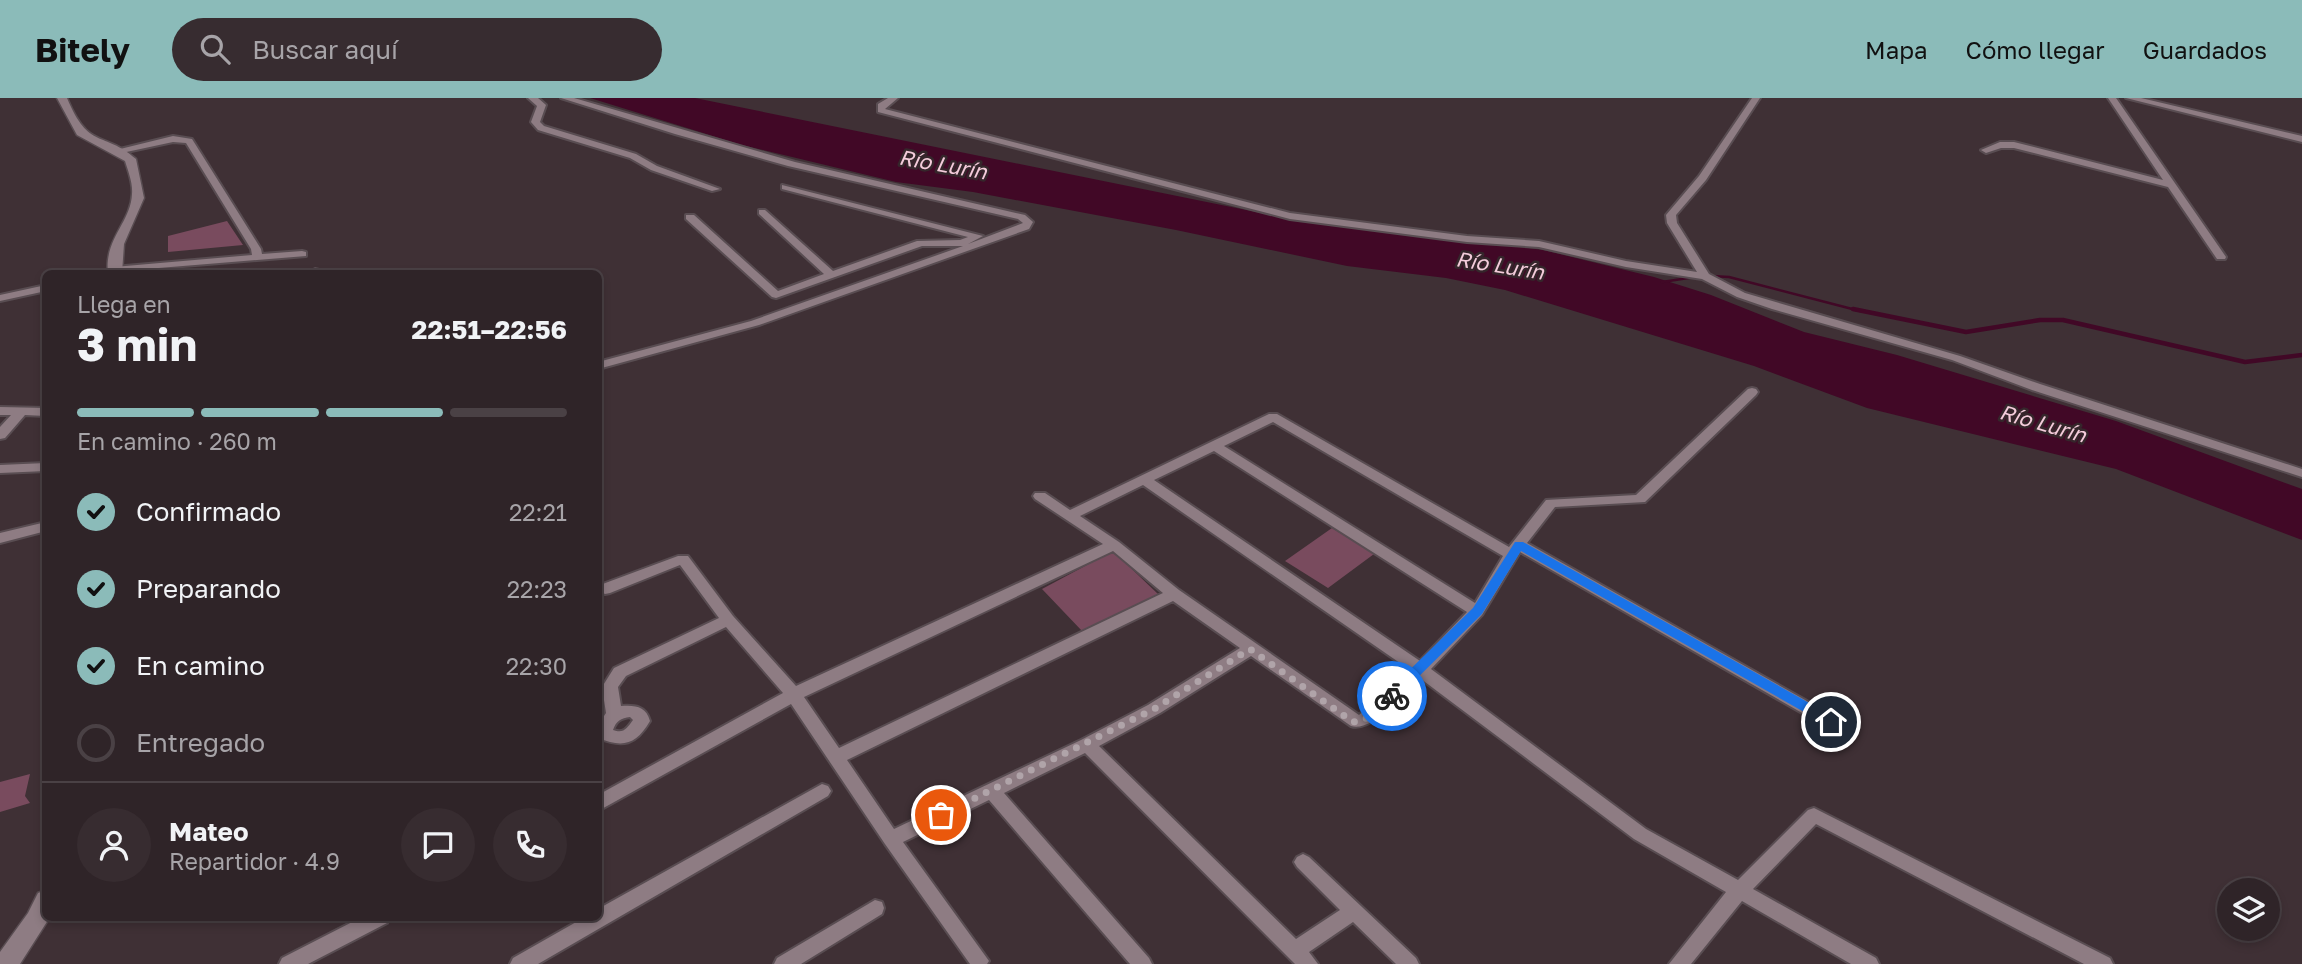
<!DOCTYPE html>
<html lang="es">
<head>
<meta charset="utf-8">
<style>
  :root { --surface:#2f2428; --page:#372c30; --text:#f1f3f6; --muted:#a7a4a8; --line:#4a4145; --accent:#8bbbb9 }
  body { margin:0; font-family:"Golos Text",sans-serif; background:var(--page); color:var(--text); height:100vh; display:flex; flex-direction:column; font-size:26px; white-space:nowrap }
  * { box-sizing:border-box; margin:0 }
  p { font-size:23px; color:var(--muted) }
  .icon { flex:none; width:38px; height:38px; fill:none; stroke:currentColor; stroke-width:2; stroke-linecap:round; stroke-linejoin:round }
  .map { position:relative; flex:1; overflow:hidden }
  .panel { position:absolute; left:42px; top:172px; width:560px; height:651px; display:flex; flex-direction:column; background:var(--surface); border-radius:10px; box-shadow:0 4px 10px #0003,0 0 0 2px var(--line) }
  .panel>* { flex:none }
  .buttons { position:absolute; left:2217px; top:780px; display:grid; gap:14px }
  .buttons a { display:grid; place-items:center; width:63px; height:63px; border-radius:50%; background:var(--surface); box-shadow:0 4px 10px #0003,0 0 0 2px var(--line); font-size:35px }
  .pin { position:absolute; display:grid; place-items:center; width:60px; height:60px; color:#fff; margin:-30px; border:4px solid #fff; border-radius:50%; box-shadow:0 2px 7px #0007 }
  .courier { position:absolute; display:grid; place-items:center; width:70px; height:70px; margin:-35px; border:5px solid #1a73e8; border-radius:50%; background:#fff; color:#222; box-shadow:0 2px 9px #0007 }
  .headline em { font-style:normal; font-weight:700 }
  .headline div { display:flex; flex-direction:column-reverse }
  .headline { display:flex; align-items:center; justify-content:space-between; height:119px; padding:0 35px }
  h1 { font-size:46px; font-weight:700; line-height:52px }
  .bar { display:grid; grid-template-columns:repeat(4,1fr); gap:10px 7px; align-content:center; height:84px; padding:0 35px }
  .bar i { height:9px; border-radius:5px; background:var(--line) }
  .bar .active { background:var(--accent) }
  .bar p { grid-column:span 4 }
  .line { display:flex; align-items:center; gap:18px; padding:0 35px; border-top:2px solid var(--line) }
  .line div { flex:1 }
  .round { display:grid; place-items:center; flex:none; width:74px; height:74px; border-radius:37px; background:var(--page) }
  ol { padding:0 35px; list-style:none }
  li { display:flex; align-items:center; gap:21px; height:77px }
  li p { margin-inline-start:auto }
  li .icon { padding:7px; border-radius:50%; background:var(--accent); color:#111; stroke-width:4 }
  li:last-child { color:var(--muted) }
  li i { width:38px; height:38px; border:4px solid var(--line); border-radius:50% }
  header { display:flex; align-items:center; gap:42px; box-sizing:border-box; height:98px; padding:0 35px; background:var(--accent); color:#111 }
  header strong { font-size:33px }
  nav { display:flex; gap:38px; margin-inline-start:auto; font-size:24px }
  .search { width:490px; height:63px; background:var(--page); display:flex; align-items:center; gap:18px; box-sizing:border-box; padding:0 24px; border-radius:38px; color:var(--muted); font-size:26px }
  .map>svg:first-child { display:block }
</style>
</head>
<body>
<header>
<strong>Bitely</strong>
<div class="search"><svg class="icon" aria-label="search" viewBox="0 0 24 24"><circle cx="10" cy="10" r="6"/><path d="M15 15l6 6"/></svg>Buscar aquí</div>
<nav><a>Mapa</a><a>Cómo llegar</a><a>Guardados</a></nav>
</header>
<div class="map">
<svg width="2302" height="866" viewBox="0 0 2302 866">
  <rect width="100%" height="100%" fill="#3f3035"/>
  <path fill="#794b5e" d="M227,123L243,147L168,154V138Z
    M1332,430L1374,456L1328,490L1285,463Z
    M1113,453L1159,497L1083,534L1042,491Z
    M30,676L25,698L30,705L0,714V684Z"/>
  <path fill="#410826" d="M590,0H695L1280,119L1543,152L1654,179L1711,197L1804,234L1897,257L2116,323L2302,391V442L2116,371L1867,310L1754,268L1505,192L1446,180L1347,168L1176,132L973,94L896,84L742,47Z"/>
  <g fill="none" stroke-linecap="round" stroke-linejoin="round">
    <path stroke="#410826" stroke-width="2.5" d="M1711,178L1729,179L1860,213
      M1662,184L1695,179"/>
    <path stroke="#410826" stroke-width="4.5" d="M1853,211L1966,234L2040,222H2063L2245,264L2302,257"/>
    <defs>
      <path id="minor" d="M528,0H538L546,7L540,24L544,28L636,56L657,68L720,91L712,93L651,72L630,60L538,32L531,24L537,8Z
        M561,0H574L795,64L1025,117L1033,124L1029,131L759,227L598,271V264L751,223L963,148H922L776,200L772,199L686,121V117H694L778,193L824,176L759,116V112H765L833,173L917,143L960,142L968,139L782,91V87L983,138L968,146L1023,125L1018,121L788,68L675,36Z
        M888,0H898L885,11L1290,115L1467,138L1539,143L1626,163L1697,174L1667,125L1666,117L1699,78L1752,0H1760L1706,82L1676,117L1677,125L1709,176L1745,195L1960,258L2040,286L2302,371V379L2032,292L1952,262L1772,211L1737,199L1702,181L1626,169L1539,149L1467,144L1290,121L878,14V6Z
        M2108,0H2116L2226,159L2225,161H2217L2168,89L2014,50H2001L1986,55L1981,52L2000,44H2014L2163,82Z
        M2126,0H2141L2302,38V44Z
        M173,38L192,41L261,151L262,156L302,153L306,154V158L110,174L109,172L114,169L252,157L251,151L186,45L173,44L117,56L112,53Z
        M315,171L319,172L320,175H310Z
        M46,187V193L0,203V197Z
        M1752,290L1756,291L1758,294L1756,297L1645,404L1555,409L1527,445L1837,620L1839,624L1837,628L1831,630L1825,628L1520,454L1482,517L1431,571L1646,731L1738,782L1808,712L1814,710L2110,860L2113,866H2084L1816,726L1753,791L1876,860L1879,866H1851L1742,803L1691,866H1669L1726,794L1634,741L1421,581C1407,594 1371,635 1351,628L1251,558L1160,615L1099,648L1296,841L1340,812L1297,769L1294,764L1297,759L1303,756L1309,759L1416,860L1419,866H1396L1353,824L1309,854L1318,866H1295L1085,655L1004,695L1149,860L1152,866H1130L989,702L903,744L989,863L987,866H970L885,746L791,606L598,713V697L783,595L726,529L626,578L618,589L621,608C635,607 646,608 650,623C636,647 623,650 598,640V627L606,615L602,589L614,570L719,520L680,467L610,495L605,496L598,492L600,487L678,458H688L733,518L796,588L1103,446L1035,401L1033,398L1035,395H1045L1070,412L1269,316H1277L1509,449L1546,402L1636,397L1748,291ZM1273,324L1503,458L1475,505L1224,348ZM1214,353L1467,514L1420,563L1154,382ZM1143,387L1410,572L1359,617L1179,492L1119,444L1080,418ZM1113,453L1163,495L839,650L804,599ZM1173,503L1240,550L1148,607L1081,642L894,731L847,662ZM630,619L633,622C627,630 624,636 613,632C616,623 621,620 630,619Z
        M0,309L46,310V318L25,317L5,340L0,341V329L11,317H0Z
        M46,365V373L0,375V367Z
        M46,424V433L0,445V435Z
        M822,686L828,688L831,693L828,698L538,866H510L513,860L585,819H598V811Z
        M875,802L882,804L884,810L882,816L801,866H774L777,860Z
        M362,819H389L387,825L308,866H279L282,860Z"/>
      <path id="secondary" d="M57,0H67C89,53 103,32 136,61L144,100L124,146L122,175H108C104,141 131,124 132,96C133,85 128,73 125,63L77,37Z
        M46,792V819H50L20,866H0V854L28,815L38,795Z"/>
    </defs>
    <use href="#minor" stroke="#594d52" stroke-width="4"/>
    <use href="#secondary" stroke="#594d52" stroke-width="3"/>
    <use href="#minor" fill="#8e7c83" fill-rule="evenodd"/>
    <use href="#secondary" fill="#8e7c83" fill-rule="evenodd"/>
  </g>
  <path fill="#1a73e8" d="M1515,444H1523L1836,620V627H1827L1521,453L1482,516L1396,601H1387V594L1473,510Z"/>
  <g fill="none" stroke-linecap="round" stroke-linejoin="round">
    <path stroke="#b0a4a9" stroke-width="7" stroke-dasharray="0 12.6" d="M941,717L1154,611L1250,551L1353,624L1364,622L1392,598"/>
  </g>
  <g text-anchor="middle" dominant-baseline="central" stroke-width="5" stroke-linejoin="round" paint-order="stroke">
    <g font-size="21" font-style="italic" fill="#f4ccdb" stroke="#35262b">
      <text transform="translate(943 66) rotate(10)">Río Lurín</text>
      <text transform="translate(1500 167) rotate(9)">Río Lurín</text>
      <text transform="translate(2043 325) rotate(16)">Río Lurín</text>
    </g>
  </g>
</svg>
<div class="buttons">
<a><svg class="icon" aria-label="layers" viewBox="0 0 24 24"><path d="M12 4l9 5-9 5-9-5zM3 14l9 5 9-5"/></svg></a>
</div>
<div class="pin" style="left:941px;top:717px;background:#ea580c"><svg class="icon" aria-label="bag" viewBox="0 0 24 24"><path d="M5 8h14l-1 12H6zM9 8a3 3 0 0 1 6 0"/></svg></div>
<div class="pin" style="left:1831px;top:624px;background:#1f2937"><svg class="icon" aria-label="home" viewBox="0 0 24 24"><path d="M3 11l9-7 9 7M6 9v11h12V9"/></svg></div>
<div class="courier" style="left:1392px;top:598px"><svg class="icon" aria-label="bike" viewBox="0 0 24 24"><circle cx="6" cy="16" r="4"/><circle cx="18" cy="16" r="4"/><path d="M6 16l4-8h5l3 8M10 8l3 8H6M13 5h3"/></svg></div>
<section class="panel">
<div class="headline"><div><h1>3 min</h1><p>Llega en</p></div><em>22:51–22:56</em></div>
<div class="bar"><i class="active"></i><i class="active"></i><i class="active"></i><i></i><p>En camino · 260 m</p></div>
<ol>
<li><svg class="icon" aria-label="check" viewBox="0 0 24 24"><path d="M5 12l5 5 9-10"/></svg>Confirmado<p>22:21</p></li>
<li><svg class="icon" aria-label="check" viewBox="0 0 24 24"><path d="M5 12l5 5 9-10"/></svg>Preparando<p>22:23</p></li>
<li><svg class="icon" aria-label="check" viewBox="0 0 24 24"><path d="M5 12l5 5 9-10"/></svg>En camino<p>22:30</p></li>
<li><i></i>Entregado</li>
</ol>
<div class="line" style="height:126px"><a class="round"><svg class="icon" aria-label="person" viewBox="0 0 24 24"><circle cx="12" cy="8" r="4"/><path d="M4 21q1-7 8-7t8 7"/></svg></a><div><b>Mateo</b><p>Repartidor · 4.9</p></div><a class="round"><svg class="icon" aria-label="chat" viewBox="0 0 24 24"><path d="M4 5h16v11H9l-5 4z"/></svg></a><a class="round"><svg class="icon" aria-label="phone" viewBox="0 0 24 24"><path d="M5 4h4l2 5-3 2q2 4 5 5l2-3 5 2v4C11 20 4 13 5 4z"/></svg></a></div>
</section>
</div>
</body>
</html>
